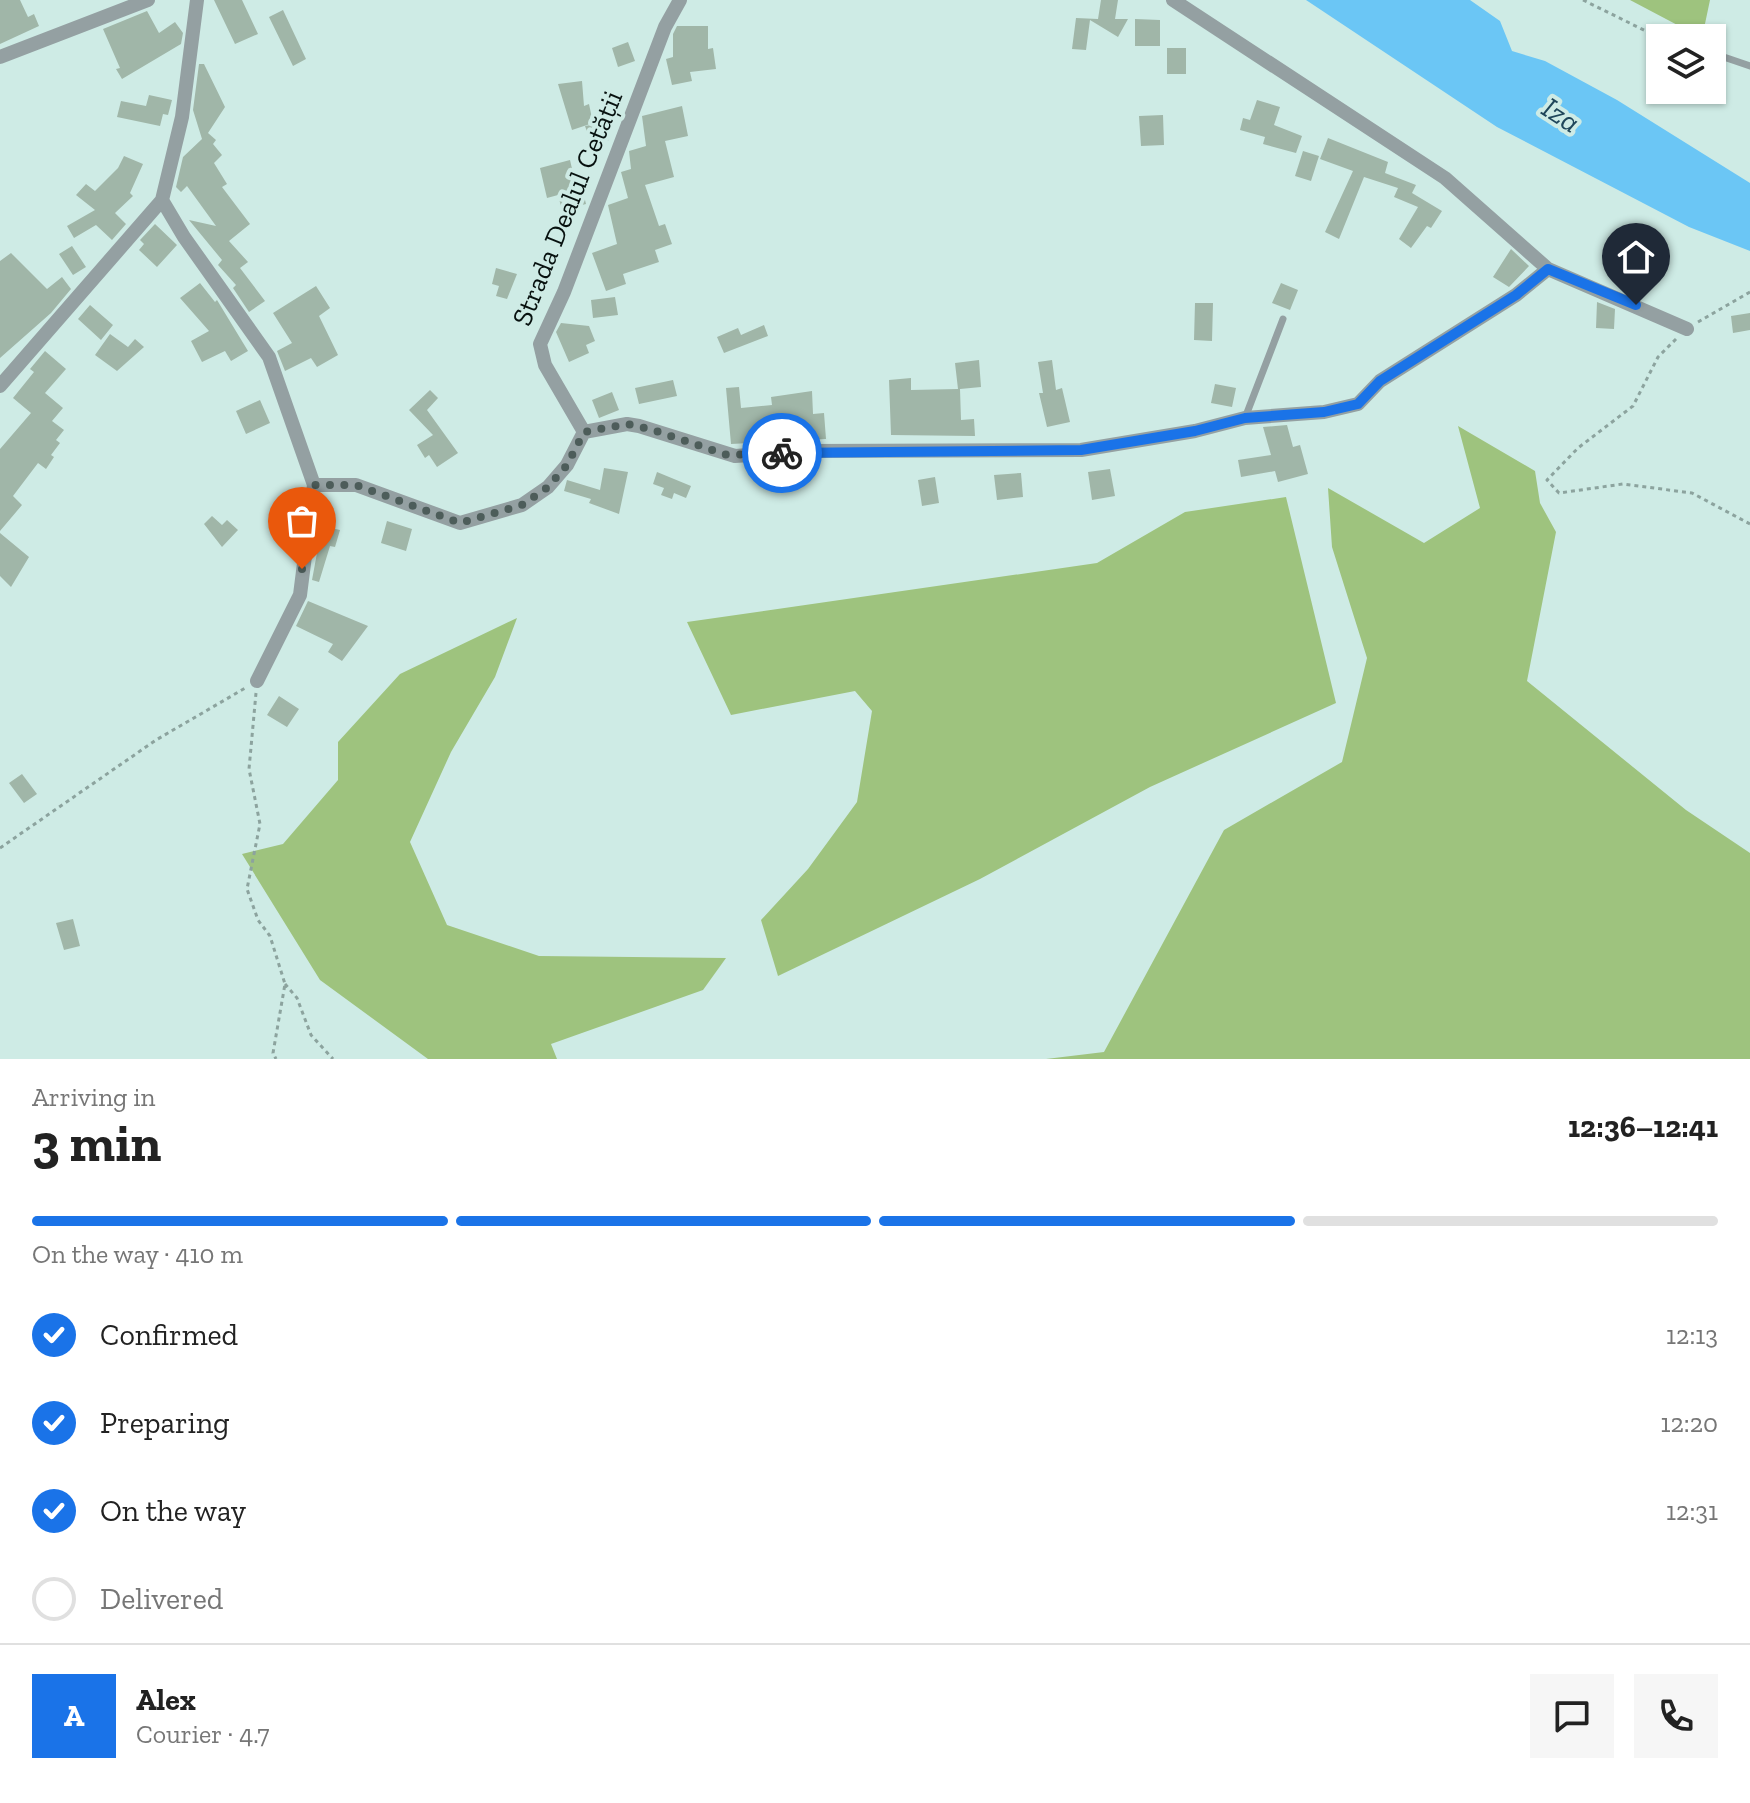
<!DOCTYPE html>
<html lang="en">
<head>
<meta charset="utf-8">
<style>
  :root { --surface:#fff; --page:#f6f6f6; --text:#222; --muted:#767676; --line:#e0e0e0; --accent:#1a73e8 }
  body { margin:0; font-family:"Zilla Slab",serif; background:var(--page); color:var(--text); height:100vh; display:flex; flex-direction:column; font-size:30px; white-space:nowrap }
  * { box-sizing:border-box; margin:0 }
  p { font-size:26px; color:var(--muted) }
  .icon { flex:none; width:44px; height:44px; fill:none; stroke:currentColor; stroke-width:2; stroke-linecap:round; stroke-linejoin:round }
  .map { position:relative; height:1059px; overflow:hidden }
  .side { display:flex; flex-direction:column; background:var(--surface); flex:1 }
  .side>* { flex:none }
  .controls { position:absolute; left:1646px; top:24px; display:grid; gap:16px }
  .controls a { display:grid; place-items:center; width:80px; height:80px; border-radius:0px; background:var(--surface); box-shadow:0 2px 6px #0004; font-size:40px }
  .pin { position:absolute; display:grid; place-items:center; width:68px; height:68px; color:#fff; margin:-82px -34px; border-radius:50% 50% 50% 0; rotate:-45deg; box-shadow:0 0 8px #0007 }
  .pin .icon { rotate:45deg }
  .courier { position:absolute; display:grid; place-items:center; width:80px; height:80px; margin:-40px; border:6px solid #1a73e8; border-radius:50%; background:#fff; color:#222; box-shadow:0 2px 10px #0007 }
  .head em { font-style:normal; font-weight:700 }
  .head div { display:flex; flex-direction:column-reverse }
  .head { display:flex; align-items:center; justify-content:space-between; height:136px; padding:0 32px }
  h1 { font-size:52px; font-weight:700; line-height:60px }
  .bar { display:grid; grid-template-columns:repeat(4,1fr); gap:12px 8px; align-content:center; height:96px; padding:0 32px }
  .bar i { height:10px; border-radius:6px; background:var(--line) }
  .bar .current { background:var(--accent) }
  .bar p { grid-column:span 4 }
  .line { display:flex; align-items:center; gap:20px; padding:0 32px; border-top:2px solid var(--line) }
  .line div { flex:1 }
  .round { display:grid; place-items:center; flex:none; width:84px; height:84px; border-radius:0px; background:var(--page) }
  ol { padding:0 32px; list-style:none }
  li { display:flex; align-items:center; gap:24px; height:88px }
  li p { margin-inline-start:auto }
  li .icon { padding:8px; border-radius:50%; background:var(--accent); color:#fff; stroke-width:4 }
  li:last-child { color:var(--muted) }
  li i { width:44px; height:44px; border:4px solid var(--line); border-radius:50% }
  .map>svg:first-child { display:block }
</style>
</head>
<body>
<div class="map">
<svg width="1750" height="1059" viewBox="0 0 1750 1059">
  <rect width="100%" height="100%" fill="#ceebe5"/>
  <path fill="#9ec37e" d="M1630,0H1710L1702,38Z
    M1458,426L1535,471L1540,503L1556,532L1527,681L1686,810L1750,853V1059H1046L1104,1052L1224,830L1342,762L1367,658L1332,547L1328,488L1424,543L1480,508Z
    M1286,497L1336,703L1150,787L980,879L778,976L761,920L808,869L857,802L872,711L855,691L731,715L687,622L1097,563L1185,512Z
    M517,618L495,677L451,752L410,842L447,925L539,956L726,958L703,990L551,1044L557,1059H428L320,980L242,854L283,844L338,780V742L400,674Z"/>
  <path fill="#6bc6f5" d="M1306,0H1470L1500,21L1512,51L1545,61L1617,100L1750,183V251L1689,227L1497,127Z"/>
  <path fill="#a0b6a8" d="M0,0H20L28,17L34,14L39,26L0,44Z
    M214,0H242L258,34L235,44Z
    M1101,0H1118L1115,19H1128L1118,37L1090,20L1086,50L1072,49L1076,18L1098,19Z
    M283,10L306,59L293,66L269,17Z
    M147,11L159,33L175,22L183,33L181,44L122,79L116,69L120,68L103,29Z
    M1135,19L1160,20V46H1135Z
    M677,26H708V49L713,48L716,69L690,72L692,81L672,85L666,59L673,57V34Z
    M628,42L635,61L618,67L612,48Z
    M1167,48H1186V74H1167Z
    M199,64H204L225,107L208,133L216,140L213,144L222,155L214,163L227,184L222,187L250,224L229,241L248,262L240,268L265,301L249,312L233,288L236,285L218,265L222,260L189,220L216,226L187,186L181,192L176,187L183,157L202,139L193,110Z
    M582,81L584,106L589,104L593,123L572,130L558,84Z
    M149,95L172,100L168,115L163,114L160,126L117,117L121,101L146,106Z
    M1257,100L1280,107L1274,125L1302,136L1296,153L1263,144L1265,137L1240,130L1243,118L1250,120Z
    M682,106L688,136L665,141L674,177L645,185L659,226L665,224L672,244L655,250L659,262L623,274L626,284L606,291L592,253L617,244L608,205L628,198L621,172L631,169L629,151L646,146L642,116Z
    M1163,115L1164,145L1141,146L1139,116Z
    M603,123L609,140L592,146L585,126Z
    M1328,138L1388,162L1385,173L1416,185L1412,193L1442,211L1431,228L1427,226L1411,248L1399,239L1418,207L1394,197L1398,188L1364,177L1339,239L1325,232L1353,171L1320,159Z
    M1303,151L1319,156L1311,181L1295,176Z
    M124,156L143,164L130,193L133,196L115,213L126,224L112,240L96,225L74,238L67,226L95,210L76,195L86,184L95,191L118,168Z
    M570,160L575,182L580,180L586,204L562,210L558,195L547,198L540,168Z
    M155,224L177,245L157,267L139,250L144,244L140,240Z
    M72,246L86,267L73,275L59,254Z
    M1511,249L1529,266L1509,287L1493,277Z
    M11,253L47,289L62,277L71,289L51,313L0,358V261Z
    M496,268L517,274L507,299L496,296L499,286L492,284Z
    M200,283L215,302L217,300L248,351L231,361L225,351L202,362L191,341L209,331L180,298Z
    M1281,283L1298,290L1290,310L1272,303Z
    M316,286L330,308L319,316L338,355L317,367L311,358L285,371L277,351L292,343L273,313Z
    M615,297L618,315L593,318L591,300Z
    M1597,302L1615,309L1614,329L1596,328Z
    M1195,303H1213L1212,341L1194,340Z
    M90,305L113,325L101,340L78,319Z
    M1750,313V330L1733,333L1731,316Z
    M561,323L589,326L595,341L586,345L589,353L569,362L556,332Z
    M764,325L768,336L724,353L717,337L738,328L741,335Z
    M110,334L128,347L135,339L144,347L117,371L95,355Z
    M45,351L66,369L45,393L63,408L52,421L64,430L56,440L60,443L51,455L54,457L46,469L38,463L13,496L22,505L0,531V449L31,413L13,398L34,372L30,369Z
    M979,360L981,387L960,389L961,420L974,419L975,436L891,435L889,380L911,378V390L958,389L955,363Z
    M1052,360L1056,390L1062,388L1070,422L1047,427L1039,393H1043L1038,362Z
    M673,380L677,396L639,404L635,388Z
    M1215,384L1236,388L1232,407L1211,403Z
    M739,387L741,408L772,405L771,397L812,391L813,414L824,413L826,439L731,444L726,388Z
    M430,390L438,398L427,410L458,453L437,467L429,455L425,458L417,445L433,435L409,410Z
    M612,392L619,410L599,418L592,400Z
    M260,400L270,423L246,434L236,411Z
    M1287,425L1293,447L1300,445L1308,474L1278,482L1275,471L1241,477L1238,460L1271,455L1263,427Z
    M604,468L628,472L619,514L589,503L591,499L564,491L567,480L600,490Z
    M1110,469L1115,496L1092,500L1088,472Z
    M657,472L691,486L686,498L674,493L672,499L661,495L664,488L653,484Z
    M1021,473L1023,497L997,500L994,475Z
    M935,477L939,503L922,506L918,480Z
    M212,516L222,525L227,520L238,530L222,547L204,524Z
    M387,521L412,529L406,551L381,543Z
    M322,526L340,530L335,547L330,546L319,582L312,580Z
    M0,533L29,557L11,587L0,576Z
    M308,601L368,626L342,661L328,652L333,644L296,626Z
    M279,696L299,709L287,727L267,715Z
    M22,774L37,794L24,803L9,783Z
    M73,919L80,946L64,950L56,923Z"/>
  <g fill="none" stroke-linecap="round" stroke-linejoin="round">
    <path stroke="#8ca39e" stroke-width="3" stroke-dasharray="4 4" stroke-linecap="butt" d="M1583,0L1660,38
      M1698,322L1750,292
      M1676,339L1658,357L1633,406L1578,448L1547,480L1559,493L1623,484L1692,493L1750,524
      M256,693L249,769L260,824L247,889L258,920L270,936L285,984L273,1053L276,1059
      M0,848L156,740L247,687
      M285,984L297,998L311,1035L333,1059"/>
    <path stroke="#94a0a2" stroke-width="7" d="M1712,53L1750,66
      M1245,418L1283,319"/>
    <path stroke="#94a0a2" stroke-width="14" d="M197,0L182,117L162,200L184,237L269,357L314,485L300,595L257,681
      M1173,0L1445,178L1548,269L1687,329
      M0,57L148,0
      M0,386L162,200
      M584,432L627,424L639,426L735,456L807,451L1081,450L1195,431L1245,418L1324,412L1358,404L1380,381L1516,295L1548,269
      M314,485H356L460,523L522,505L548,487L567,465L584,432L545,365L540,344L564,292L665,27L680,0"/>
  </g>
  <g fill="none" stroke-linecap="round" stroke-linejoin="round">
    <path stroke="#4d5d5a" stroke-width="8" stroke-dasharray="0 14.4" d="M302,569L314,485H356L460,523L522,505L548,487L567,465L584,432L627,424L650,429L727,455L782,453"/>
    <path stroke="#1a73e8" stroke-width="10" d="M782,453L1081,450L1195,431L1245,418L1324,412L1358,404L1380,381L1516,295L1548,269L1636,305"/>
  </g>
  <g text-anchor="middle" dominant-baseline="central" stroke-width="8" stroke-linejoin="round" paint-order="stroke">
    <g font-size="28" fill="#07110f" stroke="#ceebe5">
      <text transform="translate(567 208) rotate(-68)">Strada Dealul Cetății</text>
    </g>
    <g font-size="30" font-style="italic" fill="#1f465a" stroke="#ceebe5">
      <text transform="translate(1561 115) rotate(33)">Iza</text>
    </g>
  </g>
</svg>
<div class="controls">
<a><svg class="icon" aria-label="layers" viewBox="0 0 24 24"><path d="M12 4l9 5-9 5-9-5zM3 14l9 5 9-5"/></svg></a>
</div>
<div class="pin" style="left:302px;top:569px;background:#ea580c"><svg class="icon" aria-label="bag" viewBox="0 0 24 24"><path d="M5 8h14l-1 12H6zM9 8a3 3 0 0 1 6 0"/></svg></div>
<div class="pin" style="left:1636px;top:305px;background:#1f2937"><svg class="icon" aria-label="home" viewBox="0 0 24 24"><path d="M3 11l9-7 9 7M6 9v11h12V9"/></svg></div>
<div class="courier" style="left:782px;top:453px"><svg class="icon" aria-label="bike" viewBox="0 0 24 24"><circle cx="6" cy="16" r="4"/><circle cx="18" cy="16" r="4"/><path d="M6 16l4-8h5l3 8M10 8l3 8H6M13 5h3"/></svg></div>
</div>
<section class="side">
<div class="head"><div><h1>3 min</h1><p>Arriving in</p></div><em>12:36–12:41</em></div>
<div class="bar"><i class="current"></i><i class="current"></i><i class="current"></i><i></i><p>On the way · 410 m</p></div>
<ol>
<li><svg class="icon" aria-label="check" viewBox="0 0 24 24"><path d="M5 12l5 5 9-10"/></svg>Confirmed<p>12:13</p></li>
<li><svg class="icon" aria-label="check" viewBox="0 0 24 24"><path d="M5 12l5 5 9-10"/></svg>Preparing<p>12:20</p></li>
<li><svg class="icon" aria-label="check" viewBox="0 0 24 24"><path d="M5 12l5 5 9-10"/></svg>On the way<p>12:31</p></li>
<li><i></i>Delivered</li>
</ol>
<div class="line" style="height:144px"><b class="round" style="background:var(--accent);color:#fff">A</b><div><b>Alex</b><p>Courier · 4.7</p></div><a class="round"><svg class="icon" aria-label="chat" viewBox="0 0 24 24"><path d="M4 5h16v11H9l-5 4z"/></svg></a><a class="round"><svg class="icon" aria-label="phone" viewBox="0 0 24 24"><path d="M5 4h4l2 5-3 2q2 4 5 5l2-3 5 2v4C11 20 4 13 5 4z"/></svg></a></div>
</section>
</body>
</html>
